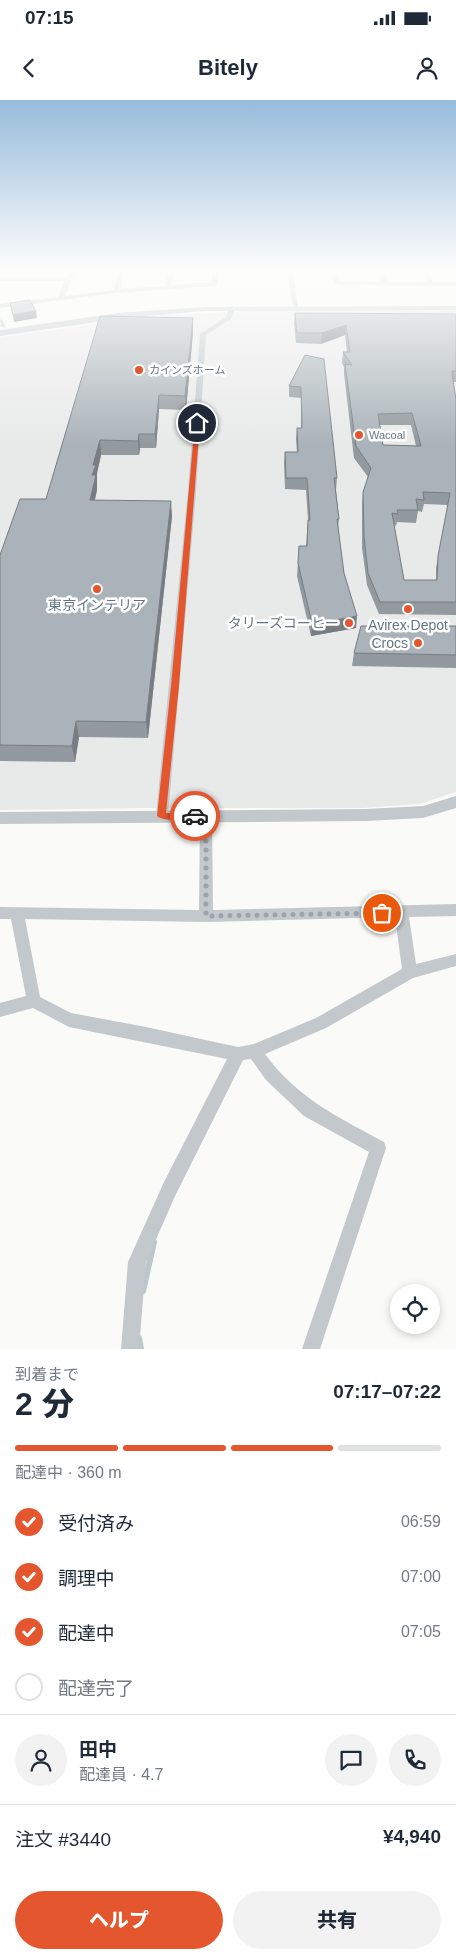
<!DOCTYPE html>
<html lang="ja">
<head>
<meta charset="utf-8">
<style>
  :root { --surface:#fff; --page:#f2f2f3; --text:#1f2937; --muted:#747a83; --line:#e0e1e3; --accent:#e4572e }
  body { margin:0; font-family:Arial,"Noto Sans JP",sans-serif; background:var(--page); color:var(--text); height:100vh; display:flex; flex-direction:column; font-size:19px; white-space:nowrap }
  * { box-sizing:border-box; margin:0 }
  p { font-size:16px; color:var(--muted) }
  .icon { flex:none; width:28px; height:28px; fill:none; stroke:currentColor; stroke-width:2; stroke-linecap:round; stroke-linejoin:round }
  .map { position:relative; height:1249px; overflow:hidden }
  .sheet { display:flex; flex-direction:column; background:var(--surface); flex:1 }
  .sheet>* { flex:none }
  .buttons { position:absolute; left:390px; top:1184px; display:grid; gap:10px }
  .buttons a { display:grid; place-items:center; width:50px; height:50px; border-radius:50%; background:var(--surface); box-shadow:0 2px 8px #0003; font-size:25px }
  .pin { position:absolute; display:grid; place-items:center; width:42px; height:42px; color:#fff; margin:-21px; border:2px solid #fff; border-radius:50%; box-shadow:0 1px 5px #0007 }
  .courier { position:absolute; display:grid; place-items:center; width:50px; height:50px; margin:-25px; border:4px solid #e4572e; border-radius:50%; background:#fff; color:#222; box-shadow:0 1px 6px #0007 }
  .overview em { font-style:normal; font-weight:800 }
  .overview div { display:flex; flex-direction:column-reverse }
  .overview { display:flex; align-items:center; justify-content:space-between; height:85px; padding:0 15px }
  h1 { font-size:32px; font-weight:800; line-height:38px }
  .bar { display:grid; grid-template-columns:repeat(4,1fr); gap:8px 5px; align-content:center; height:60px; padding:0 15px }
  .bar i { height:6px; border-radius:4px; background:var(--line) }
  .bar .current { background:var(--accent) }
  .bar p { grid-column:span 4 }
  .line { display:flex; align-items:center; gap:12px; padding:0 15px; border-top:1px solid var(--line) }
  .line div { flex:1 }
  .round { display:grid; place-items:center; flex:none; width:52px; height:52px; border-radius:26px; background:var(--page) }
  ol { padding:0 15px; list-style:none }
  li { display:flex; align-items:center; gap:15px; height:55px }
  li p { margin-inline-start:auto }
  li .icon { padding:5px; border-radius:50%; background:var(--accent); color:#fff; stroke-width:4 }
  li:last-child { color:var(--muted) }
  li i { width:28px; height:28px; border:2px solid var(--line); border-radius:50% }
  .primary-button { display:flex; gap:10px; margin-top:auto; padding:10px 15px }
  .primary-button a { flex:1; height:58px; border-radius:30px; background:var(--accent); color:#fff; font-size:20px; font-weight:800; line-height:58px; text-align:center }
  .primary-button a+a { background:var(--page); color:var(--text) }
  .status { display:flex; justify-content:space-between; align-items:center; height:35px; padding:0 25px; background:var(--surface); direction:ltr }
  .status svg { height:14px; fill:currentColor }
  header { display:flex; justify-content:space-between; align-items:center; height:65px; padding:0 15px; background:var(--surface); font-size:22px; font-weight:800 }
  .map>svg:first-child { display:block }
</style>
</head>
<body>
<div class="status"><b>07:15</b><svg viewBox="0 0 49 12"><path d="M0 12V9h3v3zM5 12V6h3v6zM10 12V3h3v9zM15 12V0h3v12zM26 1h20v11H26zM47 4h2v5h-2z"/></svg></div>
<header><svg class="icon" aria-label="back" viewBox="0 0 24 24"><path d="M15 5l-7 7 7 7"/></svg>Bitely<svg class="icon" aria-label="person" viewBox="0 0 24 24"><circle cx="12" cy="8" r="4"/><path d="M4 21q1-7 8-7t8 7"/></svg></header>
<div class="map">
<svg width="456" height="1249" viewBox="0 0 456 1249">
  <rect width="100%" height="100%" fill="#fafaf8"/>
  <path fill="#e8e9e9" d="M263,210H456V692L420,704L363,708H154L0,710V237L155,216Z"/>
  <g fill="none" stroke-linecap="round" stroke-linejoin="round">
    <path stroke="#bbc7cb" stroke-width="6" d="M143,1191L154,1142
      M139,1238L141,1249"/>
    <path fill="#c3c8cc" fill-rule="evenodd" d="M73,170H79L71,179L65,196L114,190L118,170H124L120,189L165,186L168,170H174L171,185L212,182V170H218V184L215,186L117,193L0,208V204L58,197L64,181H0V177H66Z
      M287,170H293L298,208L293,207Z
      M331,170H337L340,181L381,182L377,170H383L387,182H427L422,170H428L433,182H456V186L337,185L334,183Z
      M232,206L235,208L231,219L206,235L196,391L168,716L166,719H158L156,716L188,391L200,234L226,217L229,208Z
      M0,219L3,221L6,228L1,227Z
      M206,711L210,713L212,716L213,810L456,804V816L409,817L416,864L456,854V866L413,878L326,928L265,954C297,998 338,1017 384,1042L386,1048L320,1249H302L369,1052L304,1016L266,980L251,959L243,960L176,1094L146,1162L139,1249H121L128,1162L164,1082L227,959L69,927L33,908L0,917V903L26,896L11,819H0V807L199,810L200,716L202,713ZM395,817L402,869L316,918L254,944L238,947L146,927L71,913L40,897L25,819L206,822Z"/>
    <path fill="#c3c8cc" fill-rule="evenodd" d="M456,206V210L204,211L118,219L0,236V230L118,213L204,207Z
      M456,696V708L423,718L366,721L0,724V712L366,709L423,706Z"/>
  </g>
  <path fill="#929a9f" fill-rule="evenodd" d="M295,213L456,214V282H453L456,299V515L379,514L367,485L362,448V404L363,392L368,377L354,358L344,274V267L342,263L343,252H347L345,235L321,244L296,243L294,223ZM380,325H411L416,346L383,345ZM424,404L448,405L436,468V480H404L394,425L396,426L397,422L416,423L418,411L422,412Z
    M193,218V232L186,310L159,309L156,348H140L139,355H101L97,373V390L95,400L172,416L148,638L79,637L75,662L0,661V455Z
    M305,255L337,378L336,390L339,419L338,428L344,473L356,528L311,536L297,476L299,446H306L308,420L306,390L285,389L284,363L285,352H297L296,339L297,328H301V298L289,297V286Z
    M456,526V568L352,566L354,553Z"/>
  <path fill="#777d82" d="M36,211L37,218L14,222L13,215Z
    M193,218V232L186,310L185,296Z
    M346,225L345,235L321,244L322,233Z
    M159,295V309L156,348L155,334Z
    M139,334L140,348L139,355L138,341Z
    M100,340L101,355L97,373V390L91,415L90,400L93,365Z
    M171,401L172,416L148,638L146,622Z
    M357,516L356,528L311,536L312,524Z
    M76,621L79,637L75,662L72,646Z"/>
  <path fill="#aab3b9" stroke="#777d82" fill-rule="evenodd" d="M30,200L36,211L13,215L10,203Z
    M295,213L456,214V271H452V274L456,299V502H380L368,473L364,436L363,392L371,368L356,346L345,264L352,265L343,252H350L346,225L322,233H297ZM412,313L421,346L383,345L378,314ZM423,392L450,393L438,456L437,480H404L392,413L398,414L397,410H418L416,399L424,400Z
    M100,216L193,218L185,296L159,295L155,334H139L138,341L100,340L93,365H96L92,375H96L90,400L171,401L146,622L76,621L72,646L0,645V455L20,399H46Z
    M305,255L324,259L337,378H334L339,419H337L344,473L357,516L312,524L298,463L299,446H307L308,420H310L307,378H286L285,352H298L297,328H302L301,287L289,286Z
    M361,526H456V555L354,553Z"/>
  <linearGradient id="sky" x2="0" y2="1"><stop stop-color="#96bcdc"/><stop offset="0.49" stop-color="#fdfdfc"/><stop offset="1" stop-color="#fdfdfc" stop-opacity="0"/></linearGradient>
  <rect width="456" height="345" fill="url(#sky)"/>
  <path fill="#e4572e" d="M195,322L200,323L179,586L166,713H195L199,716C194,721 162,722 157,716L171,586Z"/>
  <g fill="none" stroke-linecap="round" stroke-linejoin="round">
    <path stroke="#99a4ac" stroke-width="5" stroke-dasharray="0 9" d="M195,716H206V816L382,813"/>
  </g>
  <g fill="#e4572e" stroke="#fff" stroke-width="2">
    <circle cx="139" cy="270" r="5"/>
    <circle cx="359" cy="335" r="5"/>
    <circle cx="97" cy="489" r="5"/>
    <circle cx="408" cy="509" r="5"/>
    <circle cx="349" cy="523" r="5"/>
    <circle cx="418" cy="543" r="5"/>
  </g>
  <g text-anchor="middle" dominant-baseline="central" stroke-width="5" stroke-linejoin="round" paint-order="stroke">
    <g font-size="11" fill="#657683" stroke="#fff" text-anchor="start">
      <text x="149" y="270">カインズホーム</text>
      <text x="369" y="335">Wacoal</text>
    </g>
    <g font-size="14" fill="#657683" stroke="#fff">
      <text x="97" y="505">東京インテリア</text>
      <text x="339" y="523" text-anchor="end">タリーズコーヒー</text>
      <text x="408" y="525">Avirex Depot</text>
      <text x="408" y="543" text-anchor="end">Crocs</text>
    </g>
  </g>
</svg>
<div class="buttons">
<a><svg class="icon" aria-label="locate" viewBox="0 0 24 24"><circle cx="12" cy="12" r="6"/><path d="M12 2v4M12 18v4M2 12h4M18 12h4"/></svg></a>
</div>
<div class="pin" style="left:382px;top:813px;background:#ea580c"><svg class="icon" aria-label="bag" viewBox="0 0 24 24"><path d="M5 8h14l-1 12H6zM9 8a3 3 0 0 1 6 0"/></svg></div>
<div class="pin" style="left:197px;top:323px;background:#1f2937"><svg class="icon" aria-label="home" viewBox="0 0 24 24"><path d="M3 11l9-7 9 7M6 9v11h12V9"/></svg></div>
<div class="courier" style="left:195px;top:716px"><svg class="icon" aria-label="car" viewBox="0 0 24 24"><path d="M5 17H2v-5l4-1 3-4h7l3 4 3 1v5h-3M9 17h6M6 11h13"/><circle cx="7" cy="17" r="2"/><circle cx="17" cy="17" r="2"/></svg></div>
</div>
<section class="sheet">
<div class="overview"><div><h1>2 分</h1><p>到着まで</p></div><em>07:17–07:22</em></div>
<div class="bar"><i class="current"></i><i class="current"></i><i class="current"></i><i></i><p>配達中 · 360 m</p></div>
<ol>
<li><svg class="icon" aria-label="check" viewBox="0 0 24 24"><path d="M5 12l5 5 9-10"/></svg>受付済み<p>06:59</p></li>
<li><svg class="icon" aria-label="check" viewBox="0 0 24 24"><path d="M5 12l5 5 9-10"/></svg>調理中<p>07:00</p></li>
<li><svg class="icon" aria-label="check" viewBox="0 0 24 24"><path d="M5 12l5 5 9-10"/></svg>配達中<p>07:05</p></li>
<li><i></i>配達完了</li>
</ol>
<div class="line" style="height:90px"><a class="round"><svg class="icon" aria-label="person" viewBox="0 0 24 24"><circle cx="12" cy="8" r="4"/><path d="M4 21q1-7 8-7t8 7"/></svg></a><div><b>田中</b><p>配達員 · 4.7</p></div><a class="round"><svg class="icon" aria-label="chat" viewBox="0 0 24 24"><path d="M4 5h16v11H9l-5 4z"/></svg></a><a class="round"><svg class="icon" aria-label="phone" viewBox="0 0 24 24"><path d="M5 4h4l2 5-3 2q2 4 5 5l2-3 5 2v4C11 20 4 13 5 4z"/></svg></a></div>
<div class="line" style="height:65px"><div>注文 #3440</div><b>¥4,940</b></div>
<div class="primary-button"><a>ヘルプ</a><a>共有</a></div>
</section>
</body>
</html>
